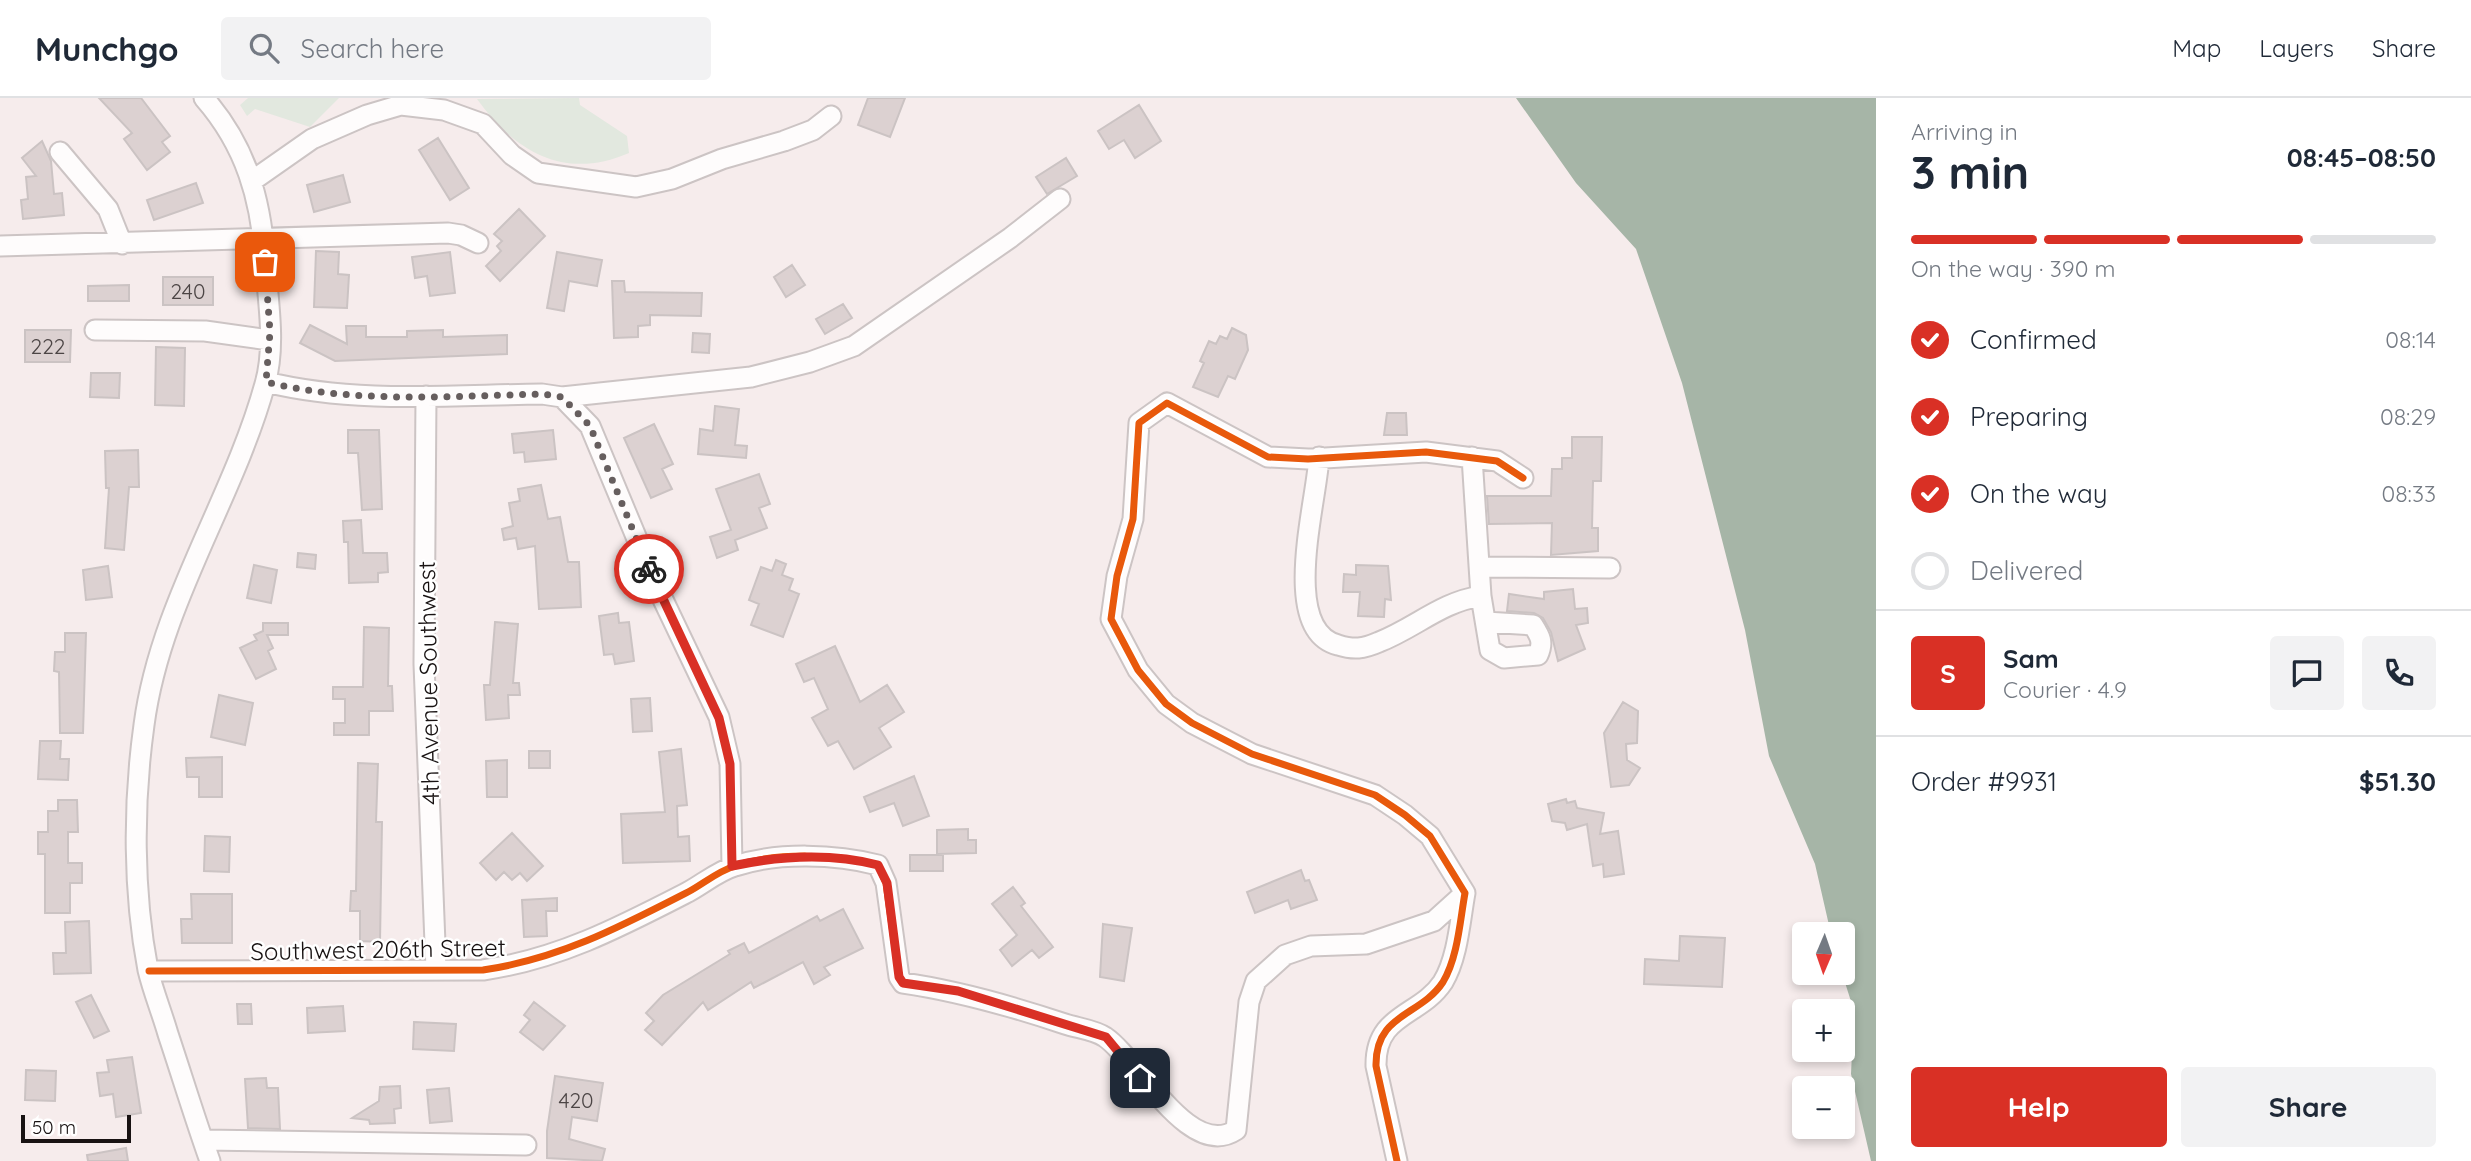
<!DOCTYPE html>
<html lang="en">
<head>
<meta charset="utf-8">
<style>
  :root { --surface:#fff; --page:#f2f2f3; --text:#1f2937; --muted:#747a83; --line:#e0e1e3; --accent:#d93025 }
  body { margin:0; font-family:Quicksand,sans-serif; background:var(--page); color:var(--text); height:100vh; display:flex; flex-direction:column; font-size:26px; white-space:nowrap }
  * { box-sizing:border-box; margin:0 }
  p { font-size:23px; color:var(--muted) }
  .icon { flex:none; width:38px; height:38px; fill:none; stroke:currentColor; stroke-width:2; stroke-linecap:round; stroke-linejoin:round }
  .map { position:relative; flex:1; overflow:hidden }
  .drawer { display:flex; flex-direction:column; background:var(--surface); width:595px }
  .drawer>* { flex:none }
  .needle { width:46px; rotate:182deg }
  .buttons { position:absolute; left:1792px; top:824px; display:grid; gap:14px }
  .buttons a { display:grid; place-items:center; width:63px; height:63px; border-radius:7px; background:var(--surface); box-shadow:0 4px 10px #0003; font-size:35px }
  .scale { position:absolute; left:21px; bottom:18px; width:110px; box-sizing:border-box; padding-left:7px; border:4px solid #181212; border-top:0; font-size:19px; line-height:24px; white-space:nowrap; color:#181212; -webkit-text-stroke:5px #fff; paint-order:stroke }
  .pin { position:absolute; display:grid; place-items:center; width:60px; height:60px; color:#fff; margin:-30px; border-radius:14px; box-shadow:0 4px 10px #0006 }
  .courier { position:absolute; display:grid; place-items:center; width:70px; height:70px; margin:-35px; border:5px solid #d93025; border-radius:50%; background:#fff; color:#222; box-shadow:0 2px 9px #0007 }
  .summary em { font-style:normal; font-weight:700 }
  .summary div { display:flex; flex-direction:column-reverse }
  .summary { display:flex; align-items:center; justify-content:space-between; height:119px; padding:0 35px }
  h1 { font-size:46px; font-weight:700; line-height:52px }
  .bar { display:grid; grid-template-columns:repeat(4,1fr); gap:10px 7px; align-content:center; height:84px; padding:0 35px }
  .bar i { height:9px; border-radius:5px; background:var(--line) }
  .bar .current { background:var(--accent) }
  .bar p { grid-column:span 4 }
  .line { display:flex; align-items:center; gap:18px; padding:0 35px; border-top:2px solid var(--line) }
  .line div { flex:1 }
  .round { display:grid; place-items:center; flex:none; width:74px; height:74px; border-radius:7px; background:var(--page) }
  ol { padding:0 35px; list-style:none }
  li { display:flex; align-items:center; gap:21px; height:77px }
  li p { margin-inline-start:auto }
  li .icon { padding:7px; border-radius:50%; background:var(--accent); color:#fff; stroke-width:4 }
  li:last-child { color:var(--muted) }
  li i { width:38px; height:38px; border:4px solid var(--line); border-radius:50% }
  .cta { display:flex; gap:14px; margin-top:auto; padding:14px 35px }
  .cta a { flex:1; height:80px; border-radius:7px; background:var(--accent); color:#fff; font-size:28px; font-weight:700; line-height:80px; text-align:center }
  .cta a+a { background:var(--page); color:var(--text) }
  header { display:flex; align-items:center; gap:42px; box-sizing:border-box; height:98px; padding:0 35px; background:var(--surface); border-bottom:2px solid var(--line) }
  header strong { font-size:33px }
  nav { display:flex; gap:38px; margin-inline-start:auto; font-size:24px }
  .search { width:490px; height:63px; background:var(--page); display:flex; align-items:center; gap:18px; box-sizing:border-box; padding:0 24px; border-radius:7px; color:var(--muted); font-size:26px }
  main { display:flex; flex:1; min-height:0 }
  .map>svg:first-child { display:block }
</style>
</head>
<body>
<header>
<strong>Munchgo</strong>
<div class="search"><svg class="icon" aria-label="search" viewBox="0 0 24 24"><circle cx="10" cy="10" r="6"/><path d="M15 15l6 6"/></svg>Search here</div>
<nav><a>Map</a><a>Layers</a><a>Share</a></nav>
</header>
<main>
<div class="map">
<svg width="1876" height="1063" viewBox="0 0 1876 1063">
  <rect width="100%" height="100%" fill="#f6ecec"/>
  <path fill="#e2e8df" d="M248,0H339L310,29L255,11L247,18L240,7Z
    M579,0L580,7L627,38L629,55C565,83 515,54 477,1Z"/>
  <path fill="#a6b5a7" d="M1516,0H1876V1063H1871L1851,976L1854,913L1842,875L1843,836H1831L1815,766L1769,658L1745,532L1682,285L1636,151L1576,85Z"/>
  <path fill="#dcd1d1" stroke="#cbc3c3" stroke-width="2" d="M99,0H141L170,38L162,44L170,54L147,72L124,41L132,35Z
    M868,0H905L890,39L858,27Z
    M1139,7L1161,43L1135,60L1124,42L1109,51L1098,33Z
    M438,40L469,90L450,102L419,52Z
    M42,43L51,63L54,96L62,95L64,117L23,121L21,102L28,101L26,79L36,78L22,60Z
    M1066,60L1077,78L1047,96L1036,79Z
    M343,77L350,104L314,114L307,87Z
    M196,85L203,105L154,122L147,102Z
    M519,111L545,138L500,183L486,168L501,153L497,148L502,143L494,136Z
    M316,153L339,154L338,176L349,177L347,210L314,209Z
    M450,154L455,195L430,198L427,178L415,180L412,159Z
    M557,154L602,162L597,188L569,183L564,213L547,210Z
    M792,167L805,187L786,199L774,179Z
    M163,179H213V207H163Z
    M612,183H624L625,194L702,195L701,218L650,217V227L638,228V239L614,240Z
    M129,187V203H88V188Z
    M843,206L852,220L825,236L816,221Z
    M310,227L347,246L346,228H366V239H407V233L443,232V239L507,237V256L335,263L300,245Z
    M1232,230L1246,237L1248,252L1235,281L1228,278L1218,299L1193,289L1204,265L1200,263L1209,243L1216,246L1220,238L1227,241Z
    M25,232H71L70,264H25Z
    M693,235L710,236L709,255L692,254Z
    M156,249L185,250L184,308L155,307Z
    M91,275H120L119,300L90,299Z
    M715,308L739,311L735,347L747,348L746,360L698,356L700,331L713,333Z
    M1387,315H1406L1407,337H1384Z
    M654,326L673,366L662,371L672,391L651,400L624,340Z
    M348,332H379L382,411L362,412L358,355H348Z
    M553,332L556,361L525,364L524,354L514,355L512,336Z
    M1572,339H1602L1601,383H1593L1592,430H1598V453L1551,457L1552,425L1489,426L1487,398H1551L1552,371H1562V360H1572Z
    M138,352L139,389H129L124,452L105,450L109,390H106L105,353Z
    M759,376L770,406L759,410L767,430L735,442L738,452L717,460L710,439L731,432L716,391Z
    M541,387L548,421L560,419L568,464H579L581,509L539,511L535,448L518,451L516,440L504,442L502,431L513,428L509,405L520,403L518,391Z
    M361,422L363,455H387L388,474L378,475V484L349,485L348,444H344L343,423Z
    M298,455L316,457L315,471L297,469Z
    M776,462L786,466L782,477L793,481L789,492L799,496L783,539L751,527L759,506L749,502L761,469L772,473Z
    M254,467L277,472L271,505L247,500Z
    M1356,467L1388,468L1391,502L1385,501L1384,519L1358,518L1360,494H1343L1344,476L1356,477Z
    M108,468L112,499L86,502L83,472Z
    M1573,491L1575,511L1587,510L1588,525L1576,527L1585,551L1558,563L1551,534L1543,520L1534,515L1507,513L1509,496L1544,501V494Z
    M618,515L619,525L629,524L634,563L615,566L613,556L604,557L599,518Z
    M495,524L518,526L513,585H519L520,597H508L509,620L486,622L484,587H490Z
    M263,525H288V537H267L273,550L268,553L276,571L256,581L240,550L257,542L254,537L263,533Z
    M364,529L389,530L388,588H392L393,613H369V637H334V625H345V601H333V589H363Z
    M65,535H86L83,635H60L59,574L54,573L55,554H65Z
    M835,548L860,604L887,587L904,614L879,630L891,649L854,671L838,643L828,648L812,620L828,611L814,580L804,584L796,566Z
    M219,597L253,605L245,647L211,639Z
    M650,600L652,633L633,634L631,601Z
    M1623,604L1638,613L1637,645L1626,646L1627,662L1640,670L1629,687L1611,689L1604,635Z
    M40,643H61L60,661H69L68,682L38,681Z
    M681,651L687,707L677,708L678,739L689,738L690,763L623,765L621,716L665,714L659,654Z
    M529,653H550V670H529Z
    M222,659V699H199V679H187L186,660Z
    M507,662V699H487L486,663Z
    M358,665L378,666L376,724H382L380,844L360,843V813H350L351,793H356Z
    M914,678L929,718L903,728L894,705L870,714L864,699Z
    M1566,701L1567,705L1575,703L1577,710L1604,715L1600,736L1618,733L1624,776L1604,779L1603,766L1593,768L1587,726L1567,732L1565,725L1552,723L1548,706Z
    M58,702H77L78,734H68V765H82V785H70V815H45V756H38V734H48V713H58Z
    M968,731V742H976V755L937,756V732Z
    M512,735L543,768L527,783L520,775L512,782L504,774L496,782L480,765Z
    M205,738L230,739L229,774L204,773Z
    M910,757H943V773H910Z
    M1301,772L1305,783L1309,782L1317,802L1291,811L1288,802L1255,815L1247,794Z
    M1013,789L1025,805L1021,808L1053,849L1039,860L1032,852L1012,868L1000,852L1017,837L992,806Z
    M191,796H232V845H182L181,821H192Z
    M557,800V813H546L547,838L524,839L522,802Z
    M843,811L863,850L824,869L830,877L814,886L803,864L754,890L751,884L708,912L703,904L662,947L645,932L654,923L646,915L663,897L730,856L728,853L744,845L749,855L817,818L820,823Z
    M89,823L91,875L54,876L53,855H66L65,824Z
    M1103,826L1132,830L1124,883L1100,879Z
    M1680,838L1725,840L1722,889L1644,886L1645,861L1679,863Z
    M91,897L109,933L94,940L76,904Z
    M534,904L565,928L543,952L520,934L530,922L524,917Z
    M237,906H251L252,926H238Z
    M343,908L345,933L308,935L307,910Z
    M414,924L456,926L454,953L413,951Z
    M132,959L141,1015L116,1019L113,996L100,998L97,975L109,974L107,962Z
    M26,972L56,973L55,1003L25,1002Z
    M555,978L603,985L597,1023L572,1019L569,1041L605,1051L602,1063L547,1060V1033Z
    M266,980L267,990H278L280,1031L248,1030L245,981Z
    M400,988L401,1010L394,1011L395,1025L370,1026L369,1022L352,1020L379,1003L380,989Z
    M449,990L452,1023L430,1025L427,992Z
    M126,1050L128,1063H88L87,1057Z"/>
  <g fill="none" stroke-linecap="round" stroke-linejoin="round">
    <defs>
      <path id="minor" d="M204,0C246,48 261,101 265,163C268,202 276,248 265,286C233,402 160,505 144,627C133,706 133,794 148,872C153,893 162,915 168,936C182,978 195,1021 210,1063
        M60,54L108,111L122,146
        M252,83L312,41L367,17L401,7L444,12L483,26L512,57L538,75L636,89L672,81L722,61L784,43L813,32L831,18
        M0,148L448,135L461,137L478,145
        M95,232L205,233L269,242
        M266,284C356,306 450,297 542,296L562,299L751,279L810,264L854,248L1010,140L1060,101
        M426,298L424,566L436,871
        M562,299L590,328L657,489L719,619L730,666L732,768
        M1319,359C1317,403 1279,532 1338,547C1354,552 1363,551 1379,544C1415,530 1441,504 1481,498
        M1472,359L1481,498L1490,552L1504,560L1538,557C1544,544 1540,538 1533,527L1486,524
        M1481,469L1610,470
        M149,873L483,872C559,861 620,829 688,794C703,786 718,773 735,768C777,754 836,756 878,767L886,785L899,879L903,885C959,893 1011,908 1065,926C1077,930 1095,932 1105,939C1138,961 1189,1063 1236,1032L1249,904L1256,883L1285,857L1311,848L1366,846L1434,823L1465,795
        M203,1042L526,1047
        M1397,1063L1376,968C1375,915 1420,919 1443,884C1458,859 1460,822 1465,795L1430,738L1405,717L1375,697L1252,656L1192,625L1166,606L1138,572L1111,521L1117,478L1133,421L1139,325L1167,305L1268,359L1308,361L1426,354L1497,363L1523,380"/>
    </defs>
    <use href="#minor" stroke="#ccc4c4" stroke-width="23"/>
    <use href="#minor" stroke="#fefcfc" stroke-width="19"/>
    <defs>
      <path id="cycleway" d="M149,873L483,872C559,861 620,829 688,794C703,786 718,773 735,768C777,754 836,756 878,767L886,785L899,879
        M1397,1063L1376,968C1375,915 1420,919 1443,884C1458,859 1460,822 1465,795L1430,738L1405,717L1375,697L1252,656L1192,625L1166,606L1138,572L1111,521L1117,478L1133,421L1139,325L1167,305L1268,359L1308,361L1426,354L1497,363L1523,380"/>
    </defs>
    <use href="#cycleway" stroke="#fff" stroke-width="11"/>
    <use href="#cycleway" stroke="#e8590c" stroke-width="7"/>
  </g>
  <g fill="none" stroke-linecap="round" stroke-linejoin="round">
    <path stroke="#665e5e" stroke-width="7" stroke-dasharray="0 12.6" d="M265,164L270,234L266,284C356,306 450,298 542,296L562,299L590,328L649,471"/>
    <path stroke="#d93025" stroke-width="9" d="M649,471L719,620L730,666L732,768C779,758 832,755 878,767L887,785L899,879L903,885L958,893L1106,939L1140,980"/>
  </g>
  <g text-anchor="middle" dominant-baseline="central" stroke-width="5" stroke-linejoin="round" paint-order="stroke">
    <g font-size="21" fill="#4c4545">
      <text x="188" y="193">240</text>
      <text x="48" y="248">222</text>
      <text x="576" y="1002">420</text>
    </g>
    <g font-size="24" fill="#181212" stroke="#fff">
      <text transform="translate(428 585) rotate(-91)">4th Avenue Southwest</text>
      <text transform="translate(378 851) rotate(-1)">Southwest 206th Street</text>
    </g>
  </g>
</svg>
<div class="buttons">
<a><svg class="needle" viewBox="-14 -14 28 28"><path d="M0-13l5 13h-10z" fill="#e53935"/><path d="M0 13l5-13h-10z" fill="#747a83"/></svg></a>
<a>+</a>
<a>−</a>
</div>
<div class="scale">50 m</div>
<div class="pin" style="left:265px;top:164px;background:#ea580c"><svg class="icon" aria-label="bag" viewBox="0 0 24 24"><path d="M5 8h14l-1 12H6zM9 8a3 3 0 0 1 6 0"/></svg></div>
<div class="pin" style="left:1140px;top:980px;background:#1f2937"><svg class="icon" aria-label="home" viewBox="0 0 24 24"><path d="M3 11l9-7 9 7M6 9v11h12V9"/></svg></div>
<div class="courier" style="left:649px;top:471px"><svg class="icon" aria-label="bike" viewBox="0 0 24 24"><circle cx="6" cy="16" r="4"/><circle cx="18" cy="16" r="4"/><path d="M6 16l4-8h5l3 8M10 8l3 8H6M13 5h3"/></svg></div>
</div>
<section class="drawer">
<div class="summary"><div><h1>3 min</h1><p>Arriving in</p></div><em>08:45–08:50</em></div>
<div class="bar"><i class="current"></i><i class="current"></i><i class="current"></i><i></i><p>On the way · 390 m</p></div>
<ol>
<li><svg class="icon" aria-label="check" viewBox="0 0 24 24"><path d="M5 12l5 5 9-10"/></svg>Confirmed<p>08:14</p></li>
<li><svg class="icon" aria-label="check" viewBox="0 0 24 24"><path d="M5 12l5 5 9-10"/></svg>Preparing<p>08:29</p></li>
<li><svg class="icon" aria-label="check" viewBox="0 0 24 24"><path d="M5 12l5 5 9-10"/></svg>On the way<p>08:33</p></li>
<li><i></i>Delivered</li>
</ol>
<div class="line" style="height:126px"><b class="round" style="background:var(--accent);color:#fff">S</b><div><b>Sam</b><p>Courier · 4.9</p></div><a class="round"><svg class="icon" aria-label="chat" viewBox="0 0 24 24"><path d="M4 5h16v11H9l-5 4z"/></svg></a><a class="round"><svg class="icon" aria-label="phone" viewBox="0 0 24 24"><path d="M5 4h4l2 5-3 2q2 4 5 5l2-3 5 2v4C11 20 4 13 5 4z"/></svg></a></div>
<div class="line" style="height:91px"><div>Order #9931</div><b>$51.30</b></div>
<div class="cta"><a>Help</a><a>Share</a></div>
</section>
</main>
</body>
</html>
